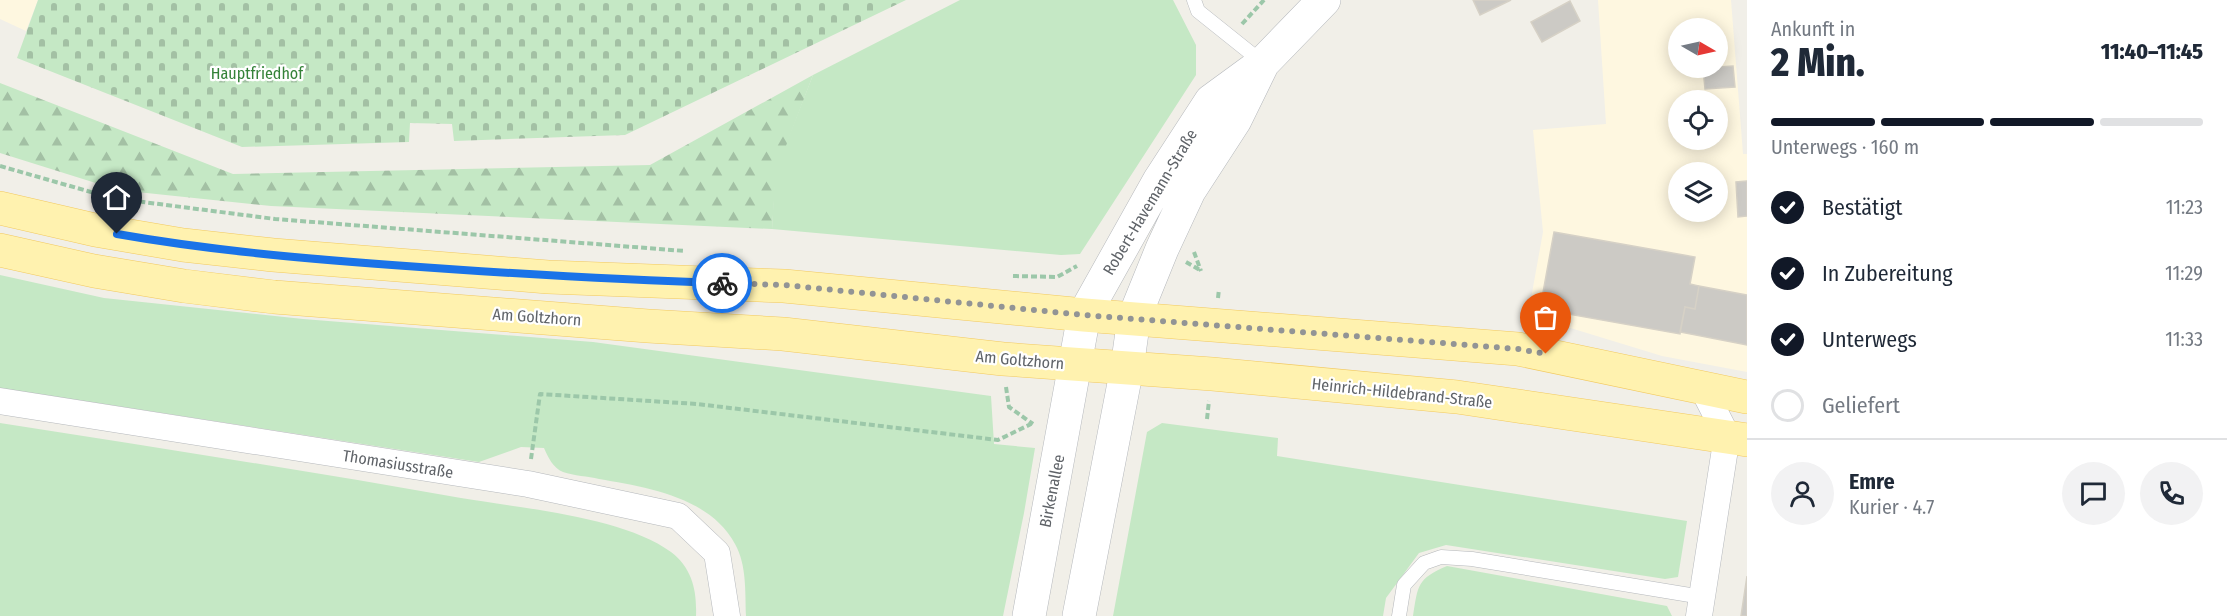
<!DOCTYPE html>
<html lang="de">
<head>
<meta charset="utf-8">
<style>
  :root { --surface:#fff; --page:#f2f2f3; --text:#1f2937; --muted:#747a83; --line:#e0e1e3; --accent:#111827 }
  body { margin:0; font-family:"Fira Sans Condensed",sans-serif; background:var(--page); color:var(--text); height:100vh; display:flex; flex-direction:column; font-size:22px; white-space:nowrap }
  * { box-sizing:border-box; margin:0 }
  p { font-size:20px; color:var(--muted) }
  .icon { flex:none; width:33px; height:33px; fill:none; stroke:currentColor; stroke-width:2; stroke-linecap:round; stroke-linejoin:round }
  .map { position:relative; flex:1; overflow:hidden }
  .sheet { display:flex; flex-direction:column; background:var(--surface); width:480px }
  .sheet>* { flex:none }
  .needle { width:39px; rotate:99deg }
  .fabs { position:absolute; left:1668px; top:18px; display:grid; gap:12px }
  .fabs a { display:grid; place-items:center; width:60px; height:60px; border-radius:50%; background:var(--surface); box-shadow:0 3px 15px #0003; font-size:30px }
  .pin { position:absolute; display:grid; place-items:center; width:51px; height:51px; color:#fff; margin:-62px -26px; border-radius:50% 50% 50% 0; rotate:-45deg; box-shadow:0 0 6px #0007 }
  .pin .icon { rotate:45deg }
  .courier { position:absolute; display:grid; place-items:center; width:60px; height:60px; margin:-30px; border:4px solid #1a73e8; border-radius:50%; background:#fff; color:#222; box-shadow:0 2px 8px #0007 }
  .head em { font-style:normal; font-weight:800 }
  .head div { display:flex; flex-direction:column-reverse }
  .head { display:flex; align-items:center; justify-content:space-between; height:102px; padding:0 24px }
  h1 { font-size:39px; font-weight:800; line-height:45px }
  .bar { display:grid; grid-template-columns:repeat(4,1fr); gap:9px 6px; align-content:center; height:72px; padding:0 24px }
  .bar i { height:8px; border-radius:4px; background:var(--line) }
  .bar .on { background:var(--accent) }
  .bar p { grid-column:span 4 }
  .line { display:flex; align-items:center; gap:15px; padding:0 24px; border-top:2px solid var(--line) }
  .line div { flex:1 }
  .round { display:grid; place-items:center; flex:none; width:63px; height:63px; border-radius:32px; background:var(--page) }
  ol { padding:0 24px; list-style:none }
  li { display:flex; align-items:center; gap:18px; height:66px }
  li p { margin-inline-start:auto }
  li .icon { padding:6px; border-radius:50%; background:var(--accent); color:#fff; stroke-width:4 }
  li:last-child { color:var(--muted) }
  li i { width:33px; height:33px; border:3px solid var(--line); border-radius:50% }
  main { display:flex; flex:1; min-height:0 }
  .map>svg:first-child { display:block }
</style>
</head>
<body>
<main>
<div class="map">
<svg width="1747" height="616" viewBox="0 0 1747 616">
  <defs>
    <pattern id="forest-firs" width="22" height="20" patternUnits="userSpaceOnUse" patternTransform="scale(1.5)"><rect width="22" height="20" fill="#c5e8c5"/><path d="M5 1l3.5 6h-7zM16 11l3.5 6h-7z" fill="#a3c0a4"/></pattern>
    <pattern id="cemetery-stones" width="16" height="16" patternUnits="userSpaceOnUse" patternTransform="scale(1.5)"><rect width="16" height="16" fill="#c5e8c5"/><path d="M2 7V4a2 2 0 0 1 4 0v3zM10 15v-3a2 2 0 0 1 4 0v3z" fill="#a3c0a4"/></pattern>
  </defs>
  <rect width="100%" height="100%" fill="#f1efe8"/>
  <path fill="#fef7e0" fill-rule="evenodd" d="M0,0H38L26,31L0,19Z
    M1598,0H1731L1743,154H1747V372L1662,356L1528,315L1543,232L1533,130L1606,124ZM1678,28H1718V68H1678ZM1678,100H1718V140H1678ZM1678,172H1718V212H1678Z"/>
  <path fill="#c5e8c5" d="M960,0H1173L1196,45V75L1080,254L1061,255L772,229L775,172L813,75Z
    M0,275L104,298L303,319L593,342L991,396L994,444L1035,448L1024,513L1003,616H746C745,593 747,565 735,544C710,497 646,487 599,479C588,476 574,476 563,472C553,468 548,457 544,448L521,447L479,462L0,388Z
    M0,423C154,447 308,471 461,498C520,508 624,517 671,552C692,568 697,590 696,616H0Z
    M1162,423L1278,438L1277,456L1687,521L1678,577L1665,579L1446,545L1419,553L1386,598L1383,616H1113L1147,432Z
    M1447,566L1667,606L1672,616H1413C1418,585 1417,579 1447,566Z"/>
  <path fill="url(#forest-firs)" d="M813,75L776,172L772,229L271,206L118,190L0,153V83L233,174L650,165Z"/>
  <path fill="url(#cemetery-stones)" d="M38,0H906L625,135L454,141L452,124L410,123L409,142L242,147L17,58Z"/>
  <path fill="#cccac5" stroke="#d6d1c6" stroke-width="1.5" d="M1473,0H1511L1480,15Z
    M1570,1L1580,21L1542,42L1531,22Z
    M1733,66L1735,87L1705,89L1703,68Z
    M1747,181V216L1738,217L1736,182Z
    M1554,232L1695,257L1690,284L1699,286L1695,309L1685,307L1680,334L1540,309Z
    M1699,286L1747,295V345L1680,332L1685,307L1695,309Z
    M1747,576V616H1741Z"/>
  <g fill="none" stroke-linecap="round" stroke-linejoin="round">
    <defs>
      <path id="service" d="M1194,0L1198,11L1263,63
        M1399,616L1404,585L1424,563L1441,557L1472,559L1702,597"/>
      <path id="minor" d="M0,401L528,484L678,516L717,553L727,616
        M1699,616L1727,436L1702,387"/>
      <path id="tertiary" d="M1029,616L1084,315L1159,181L1211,101L1263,63L1324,0
        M1079,616L1127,368L1134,318L1162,249L1189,191L1235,120L1261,67"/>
      <path id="primary" d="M0,208L95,230L183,245L273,255L548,277L784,286L1084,315L1518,349L1747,397
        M0,250L94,271L184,286L274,297L648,326L783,334L1003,359L1212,374L1457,397L1747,440"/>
    </defs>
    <use href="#service" stroke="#b5b8bc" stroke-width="15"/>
    <use href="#minor" stroke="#b5b8bc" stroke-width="27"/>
    <use href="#tertiary" stroke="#b5b8bc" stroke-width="34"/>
    <use href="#primary" stroke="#f2c960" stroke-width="34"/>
    <path stroke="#9cc7a9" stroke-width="4" stroke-dasharray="6 3" stroke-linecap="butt" d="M1242,24L1264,0
      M0,166L112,198L275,219L685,251
      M1194,252L1201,271
      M1186,262L1200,270
      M1013,276L1057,277L1077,266
      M1218,298L1219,289
      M1006,387L1009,407L1033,424
      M1207,419L1209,401
      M531,459L540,394L697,404L998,440L1031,424"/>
    <use href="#service" stroke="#fff" stroke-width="14"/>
    <use href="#minor" stroke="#fff" stroke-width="26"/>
    <use href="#tertiary" stroke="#fff" stroke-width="33"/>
    <use href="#primary" stroke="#fff2af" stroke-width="33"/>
  </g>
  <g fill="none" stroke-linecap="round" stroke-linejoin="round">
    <path stroke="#929495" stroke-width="6" stroke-dasharray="0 10.8" d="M722,283L784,285L1084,315L1518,349L1546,354"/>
    <path stroke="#1a73e8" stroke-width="8" d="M117,234C208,250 299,258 392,265C502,273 612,280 722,283"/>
  </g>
  <g text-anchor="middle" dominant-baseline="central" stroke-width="4.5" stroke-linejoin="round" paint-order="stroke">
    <g font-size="16" fill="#348238" stroke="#fff">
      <text x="257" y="73">Hauptfriedhof</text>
    </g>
    <g font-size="16" fill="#5f6368" stroke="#fff">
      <text transform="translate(1150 202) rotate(-59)">Robert-Havemann-Straße</text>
      <text transform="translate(537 317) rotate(4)">Am Goltzhorn</text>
      <text transform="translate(1020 360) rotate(5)">Am Goltzhorn</text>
      <text transform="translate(1402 393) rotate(6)">Heinrich-Hildebrand-Straße</text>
      <text transform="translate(398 464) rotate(9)">Thomasiusstraße</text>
      <text transform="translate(1052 491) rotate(-79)">Birkenallee</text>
    </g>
  </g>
</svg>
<div class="fabs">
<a><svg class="needle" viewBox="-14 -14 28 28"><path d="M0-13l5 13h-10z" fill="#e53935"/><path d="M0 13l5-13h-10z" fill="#747a83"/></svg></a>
<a><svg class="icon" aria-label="locate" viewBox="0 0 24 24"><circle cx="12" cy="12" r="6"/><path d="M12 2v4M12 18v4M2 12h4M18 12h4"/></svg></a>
<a><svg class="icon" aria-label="layers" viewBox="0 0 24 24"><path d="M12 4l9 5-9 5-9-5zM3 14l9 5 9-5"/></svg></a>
</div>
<div class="pin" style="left:1546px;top:354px;background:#ea580c"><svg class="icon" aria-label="bag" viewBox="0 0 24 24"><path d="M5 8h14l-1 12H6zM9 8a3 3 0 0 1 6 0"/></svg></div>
<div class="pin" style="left:117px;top:234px;background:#1f2937"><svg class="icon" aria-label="home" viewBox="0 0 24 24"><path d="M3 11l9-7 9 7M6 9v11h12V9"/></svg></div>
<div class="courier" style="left:722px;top:283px"><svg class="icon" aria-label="bike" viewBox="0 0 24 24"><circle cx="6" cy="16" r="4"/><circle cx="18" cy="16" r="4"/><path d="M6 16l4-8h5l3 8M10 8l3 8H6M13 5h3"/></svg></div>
</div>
<section class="sheet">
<div class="head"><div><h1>2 Min.</h1><p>Ankunft in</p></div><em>11:40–11:45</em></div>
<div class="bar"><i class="on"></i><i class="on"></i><i class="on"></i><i></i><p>Unterwegs · 160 m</p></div>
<ol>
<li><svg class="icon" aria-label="check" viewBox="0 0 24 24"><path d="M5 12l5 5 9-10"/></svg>Bestätigt<p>11:23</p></li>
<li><svg class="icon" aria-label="check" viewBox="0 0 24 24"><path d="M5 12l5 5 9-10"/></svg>In Zubereitung<p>11:29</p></li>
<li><svg class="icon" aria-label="check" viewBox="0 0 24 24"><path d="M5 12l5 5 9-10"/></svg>Unterwegs<p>11:33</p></li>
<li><i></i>Geliefert</li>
</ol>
<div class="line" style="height:108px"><a class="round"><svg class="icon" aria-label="person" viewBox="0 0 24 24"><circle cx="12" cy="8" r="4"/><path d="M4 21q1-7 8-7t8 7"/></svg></a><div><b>Emre</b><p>Kurier · 4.7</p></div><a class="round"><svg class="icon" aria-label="chat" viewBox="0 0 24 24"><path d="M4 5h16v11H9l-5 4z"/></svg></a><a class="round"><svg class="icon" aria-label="phone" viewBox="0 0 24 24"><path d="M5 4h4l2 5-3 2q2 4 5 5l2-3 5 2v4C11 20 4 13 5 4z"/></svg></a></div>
</section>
</main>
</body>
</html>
